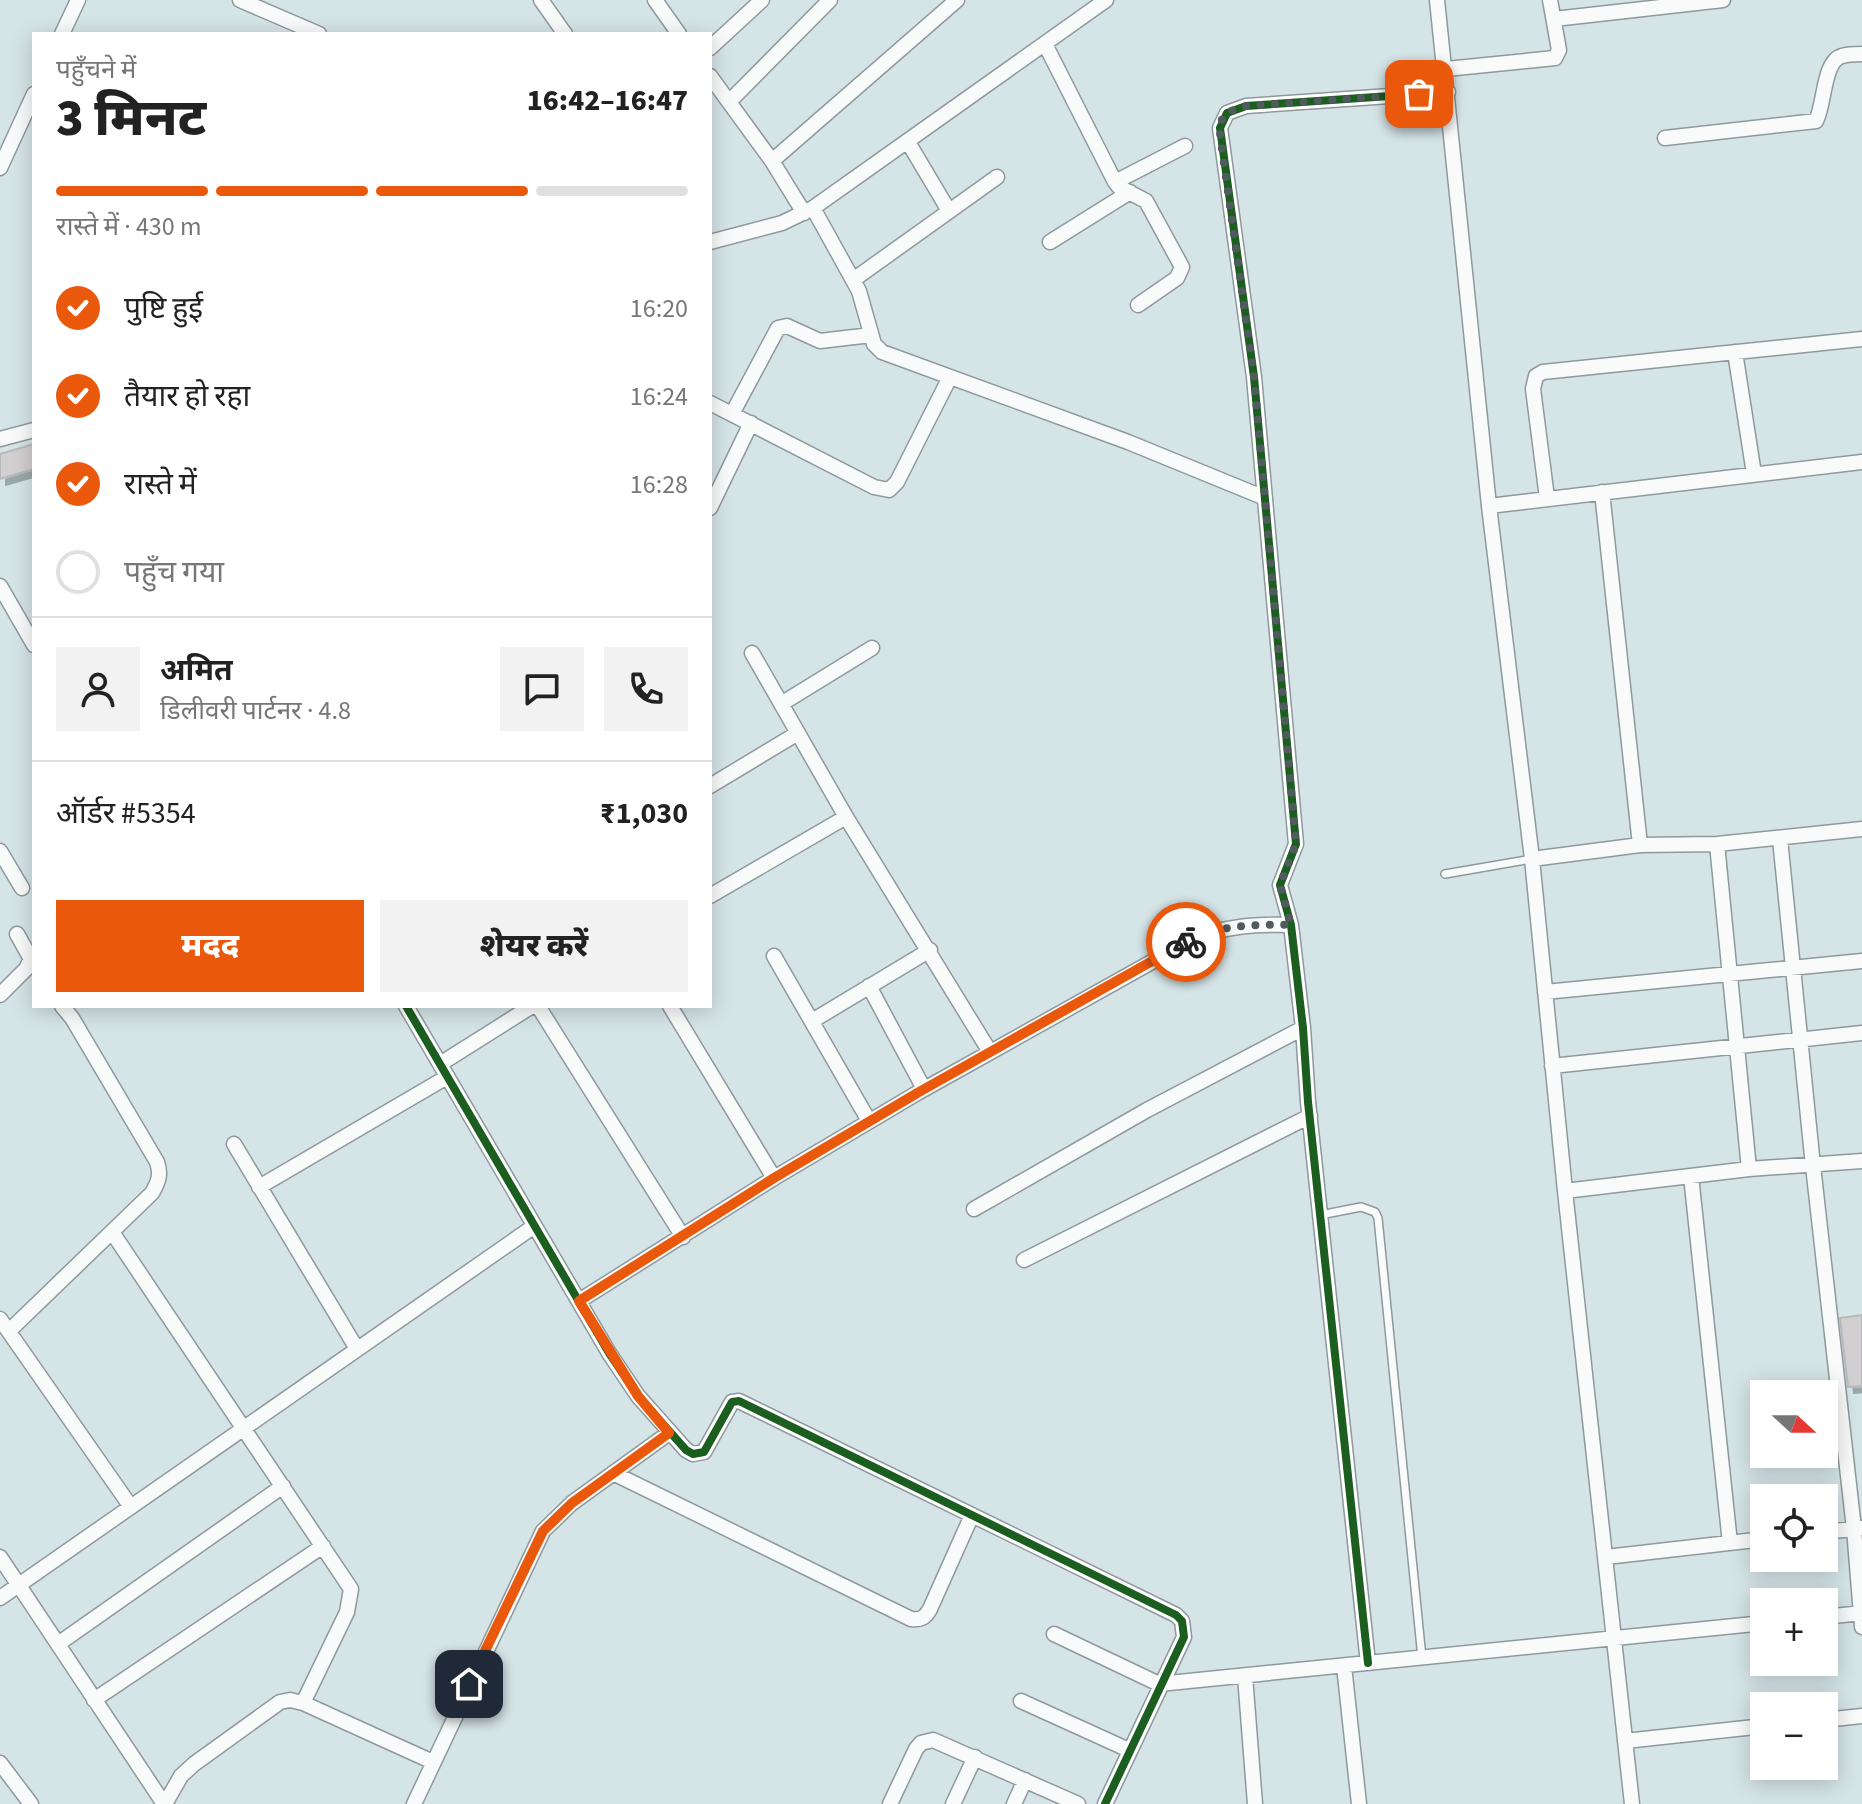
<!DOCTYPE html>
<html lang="hi">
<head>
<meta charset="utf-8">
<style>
  :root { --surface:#fff; --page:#f2f2f2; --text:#222; --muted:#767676; --line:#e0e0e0; --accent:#ea580c }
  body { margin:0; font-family:"Source Sans 3","Noto Sans Devanagari",sans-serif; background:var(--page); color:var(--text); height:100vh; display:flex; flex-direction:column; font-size:30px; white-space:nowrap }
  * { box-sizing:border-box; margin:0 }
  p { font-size:26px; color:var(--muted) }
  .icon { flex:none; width:44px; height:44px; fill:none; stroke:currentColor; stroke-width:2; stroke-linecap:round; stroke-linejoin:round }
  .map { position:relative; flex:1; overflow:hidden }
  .panel { position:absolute; left:32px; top:32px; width:680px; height:976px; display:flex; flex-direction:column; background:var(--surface); border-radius:0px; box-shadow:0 4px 20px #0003 }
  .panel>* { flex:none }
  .needle { width:52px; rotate:111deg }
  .buttons { position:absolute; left:1750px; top:1380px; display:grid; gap:16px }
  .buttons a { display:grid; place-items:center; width:88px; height:88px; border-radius:0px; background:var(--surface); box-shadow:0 4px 20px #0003; font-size:40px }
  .pin { position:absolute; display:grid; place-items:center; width:68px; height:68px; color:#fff; margin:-34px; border-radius:16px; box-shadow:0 4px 12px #0006 }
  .courier { position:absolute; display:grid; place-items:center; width:80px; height:80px; margin:-40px; border:6px solid #ea580c; border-radius:50%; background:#fff; color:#222; box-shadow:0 2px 10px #0007 }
  .head em { font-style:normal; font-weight:800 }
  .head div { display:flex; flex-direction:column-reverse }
  .head { display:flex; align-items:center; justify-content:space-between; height:136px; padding:0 24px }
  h1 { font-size:52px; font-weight:800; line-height:60px }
  .bar { display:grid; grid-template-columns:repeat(4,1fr); gap:12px 8px; align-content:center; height:96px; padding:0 24px }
  .bar i { height:10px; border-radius:6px; background:var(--line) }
  .bar .active { background:var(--accent) }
  .bar p { grid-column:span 4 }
  .line { display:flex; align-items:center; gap:20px; padding:0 24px; border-top:2px solid var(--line) }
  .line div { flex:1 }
  .round { display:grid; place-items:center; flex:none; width:84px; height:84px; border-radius:0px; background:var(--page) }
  ol { padding:0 24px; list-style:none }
  li { display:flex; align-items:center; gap:24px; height:88px }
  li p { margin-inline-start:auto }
  li .icon { padding:8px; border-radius:50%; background:var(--accent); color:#fff; stroke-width:4 }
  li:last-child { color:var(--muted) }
  li i { width:44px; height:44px; border:4px solid var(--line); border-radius:50% }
  .cta { display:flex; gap:16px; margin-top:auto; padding:16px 24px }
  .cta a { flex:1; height:92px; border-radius:0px; background:var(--accent); color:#fff; font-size:32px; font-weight:800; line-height:92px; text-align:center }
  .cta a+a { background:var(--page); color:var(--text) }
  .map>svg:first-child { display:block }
</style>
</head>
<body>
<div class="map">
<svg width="1862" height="1804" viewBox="0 0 1862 1804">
  <defs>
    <filter id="shadow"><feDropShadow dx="6" dy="6" stdDeviation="0" flood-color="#0004"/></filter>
  </defs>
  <rect width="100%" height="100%" fill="#d5e4e7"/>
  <path fill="#d2cfd0" stroke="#b7b9ba" stroke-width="2" filter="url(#shadow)" d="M34,444V469L0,479V454Z
    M1862,1315V1386L1848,1387L1840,1318Z"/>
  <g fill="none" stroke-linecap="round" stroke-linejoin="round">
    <defs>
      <path id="service" d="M1445,874L1532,859
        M1320,1215L1361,1207L1375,1212L1378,1218L1422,1658"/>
      <path id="minor" d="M240,0L319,34
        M541,0L565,34
        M655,0L679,34
        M1437,0L1489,506L1532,859L1640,845L1717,844L1862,829
        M1554,19L1723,0
        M62,34L78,0
        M1045,44L1115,182L1119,187L1146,201L1182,267L1177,278L1138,305
        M710,48L762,0
        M1446,69L1555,58L1559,50L1550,0
        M710,76L772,161L804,213
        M729,102L830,0
        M1665,138L1816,121C1825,104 1823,61 1842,56C1848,54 1856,54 1862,54
        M908,142L949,211
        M772,161L957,0
        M0,168L34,94
        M1115,182L1185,146
        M813,208L859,291L874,344L882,352L1128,442L1265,498
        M710,242L782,223L813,208L1106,0
        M1050,242L1130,192
        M853,280L997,177
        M1735,352L1754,474
        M710,403L874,487L889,490L897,482L950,377
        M732,414L778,328L787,326L820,341L871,335
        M0,439L34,430
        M1602,492L1640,845
        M1547,498L1533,389L1536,376L1543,372L1862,339
        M1489,506L1862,462
        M710,508L751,423
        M0,586L34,645
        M752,653L846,817L990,1052
        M781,704L872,648
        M710,786L798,733
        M1780,839L1813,1166L1854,1529L1862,1627
        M1717,844L1749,1169
        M0,851L22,888
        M1532,859L1565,1191L1632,1804
        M710,896L846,817
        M774,956L869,1121
        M869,986L924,1089
        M1545,992L1862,961
        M0,995L26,969L31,959L17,934
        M406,1006L609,1353L638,1396L686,1450L693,1454L704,1452L732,1402L739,1401L1176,1615L1182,1621L1184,1637L1105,1804
        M538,1006L683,1237
        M670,1006L774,1178
        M812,1021L930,950
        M440,1064L532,1006
        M1552,1066L1862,1033
        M234,1144L357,1349
        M1691,1176L1730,1543
        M259,1187L447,1077
        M1565,1191L1749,1169L1862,1161
        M974,1209L1147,1110L1303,1028
        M112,1232L351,1589L347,1612L303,1703
        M1024,1260L1310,1116
        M579,1301L774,1178L919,1092L1191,940C1224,926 1255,924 1291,925
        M0,1319L131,1507
        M9,1331L152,1193C159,1181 161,1174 157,1162L72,1018L62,1006
        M613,1473L911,1619C921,1620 925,1618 930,1609L972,1515
        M1824,1532L1862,1528
        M0,1557L164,1804
        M1606,1557L1764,1539
        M0,1598L533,1227
        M1824,1617L1862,1613
        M1054,1634L1159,1684L1764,1623
        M58,1644L283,1486
        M1368,1663L1308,1102L1303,1028L1291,925L1280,885L1296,844L1254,377L1220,128L1227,113L1246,106L1448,92
        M1344,1666L1359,1804
        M1245,1676L1255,1804
        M94,1700L323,1546
        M1021,1701L1129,1750
        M1824,1720L1862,1716
        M1625,1741L1764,1726
        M0,1763L31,1804
        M165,1804L181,1776L194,1764L280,1702L290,1700L303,1703L433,1762
        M414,1804L543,1531L572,1503L669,1433
        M890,1804L916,1749L921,1743L933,1740L1078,1804
        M953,1804L975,1757
        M1014,1804L1025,1780"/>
    </defs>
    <use href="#service" stroke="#8e999c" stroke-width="10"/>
    <use href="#minor" stroke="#8e999c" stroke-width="17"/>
    <use href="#service" stroke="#f9fbfb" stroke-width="7"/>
    <use href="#minor" stroke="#f9fbfb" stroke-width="14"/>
    <defs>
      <path id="cycleway" d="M406,1006L609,1353L638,1396L686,1450L693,1454L704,1452L732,1402L739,1401L1176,1615L1182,1621L1184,1637L1105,1804
        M1368,1663L1308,1102L1303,1028L1291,925L1280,885L1296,844L1254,377L1220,128L1227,113L1246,106L1448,92"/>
    </defs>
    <use href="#cycleway" stroke="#fff" stroke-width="13"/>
    <use href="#cycleway" stroke="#1b5e20" stroke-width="8"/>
  </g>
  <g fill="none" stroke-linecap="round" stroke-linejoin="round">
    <path stroke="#505b5d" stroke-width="8" stroke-dasharray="0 14.4" d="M1186,942C1218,925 1255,924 1291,925L1280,885L1296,844L1254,377L1220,135L1222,119L1233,110L1246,106L1419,94"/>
    <path stroke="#ea580c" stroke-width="10" d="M469,1684L543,1531L572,1503L669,1433L638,1396L579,1301L774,1178L919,1092L1186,942"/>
  </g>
</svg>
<div class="buttons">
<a><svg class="needle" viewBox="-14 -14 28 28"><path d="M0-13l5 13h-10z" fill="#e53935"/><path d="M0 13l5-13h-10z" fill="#767676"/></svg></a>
<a><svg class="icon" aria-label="locate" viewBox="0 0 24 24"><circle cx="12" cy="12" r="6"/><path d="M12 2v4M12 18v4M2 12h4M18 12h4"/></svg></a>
<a>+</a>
<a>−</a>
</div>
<div class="pin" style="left:1419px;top:94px;background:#ea580c"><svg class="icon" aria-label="bag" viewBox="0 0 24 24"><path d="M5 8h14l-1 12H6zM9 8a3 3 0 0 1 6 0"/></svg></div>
<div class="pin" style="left:469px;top:1684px;background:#1f2937"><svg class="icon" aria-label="home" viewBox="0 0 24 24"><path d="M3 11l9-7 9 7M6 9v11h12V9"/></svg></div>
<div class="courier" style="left:1186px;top:942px"><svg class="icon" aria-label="bike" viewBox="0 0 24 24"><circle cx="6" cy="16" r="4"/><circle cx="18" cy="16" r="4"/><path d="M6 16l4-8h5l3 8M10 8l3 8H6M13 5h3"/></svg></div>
<section class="panel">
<div class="head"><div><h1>3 मिनट</h1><p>पहुँचने में</p></div><em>16:42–16:47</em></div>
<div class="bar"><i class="active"></i><i class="active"></i><i class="active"></i><i></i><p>रास्ते में · 430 m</p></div>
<ol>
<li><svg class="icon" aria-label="check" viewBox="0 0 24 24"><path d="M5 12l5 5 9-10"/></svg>पुष्टि हुई<p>16:20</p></li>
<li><svg class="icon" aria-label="check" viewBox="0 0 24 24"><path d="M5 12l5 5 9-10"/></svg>तैयार हो रहा<p>16:24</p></li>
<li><svg class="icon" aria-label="check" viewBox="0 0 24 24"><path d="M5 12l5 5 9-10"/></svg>रास्ते में<p>16:28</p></li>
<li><i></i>पहुँच गया</li>
</ol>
<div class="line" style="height:144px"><a class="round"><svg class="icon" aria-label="person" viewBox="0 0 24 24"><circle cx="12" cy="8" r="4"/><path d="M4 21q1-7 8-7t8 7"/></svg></a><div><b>अमित</b><p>डिलीवरी पार्टनर · 4.8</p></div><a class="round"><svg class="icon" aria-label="chat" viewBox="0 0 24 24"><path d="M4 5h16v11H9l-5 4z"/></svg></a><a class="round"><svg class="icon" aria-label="phone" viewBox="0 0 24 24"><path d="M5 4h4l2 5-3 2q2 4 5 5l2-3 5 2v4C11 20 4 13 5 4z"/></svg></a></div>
<div class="line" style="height:104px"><div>ऑर्डर #5354</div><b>₹1,030</b></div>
<div class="cta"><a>मदद</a><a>शेयर करें</a></div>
</section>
</div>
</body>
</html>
